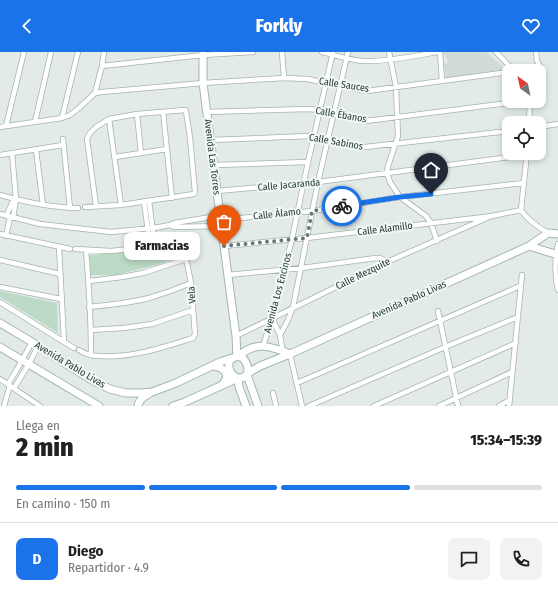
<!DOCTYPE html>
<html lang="es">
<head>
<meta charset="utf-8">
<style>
  :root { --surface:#fff; --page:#f2f2f2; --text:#222; --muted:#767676; --line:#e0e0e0; --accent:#1a73e8 }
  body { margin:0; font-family:"Fira Sans Condensed",sans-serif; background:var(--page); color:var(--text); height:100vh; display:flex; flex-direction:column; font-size:15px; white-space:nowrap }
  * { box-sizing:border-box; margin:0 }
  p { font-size:13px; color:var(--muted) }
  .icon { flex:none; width:22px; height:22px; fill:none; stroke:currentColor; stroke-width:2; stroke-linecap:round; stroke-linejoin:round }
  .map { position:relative; height:354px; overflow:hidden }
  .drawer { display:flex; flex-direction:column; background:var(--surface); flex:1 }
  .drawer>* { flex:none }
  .needle { width:26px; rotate:327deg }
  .tools { position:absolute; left:502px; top:12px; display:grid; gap:8px }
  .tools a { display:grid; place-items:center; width:44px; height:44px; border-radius:8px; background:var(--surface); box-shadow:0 2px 6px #0003; font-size:20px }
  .pin { position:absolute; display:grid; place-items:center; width:34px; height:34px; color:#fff; margin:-41px -17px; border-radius:50% 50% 50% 0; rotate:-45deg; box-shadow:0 0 4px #0007 }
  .pin .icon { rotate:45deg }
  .courier { position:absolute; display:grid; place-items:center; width:40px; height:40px; margin:-20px; border:3px solid #1a73e8; border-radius:50%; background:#fff; color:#222; box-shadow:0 1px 5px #0007 }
  .bubble { position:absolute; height:28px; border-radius:8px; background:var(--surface); box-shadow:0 2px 6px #0003; font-size:13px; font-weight:800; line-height:28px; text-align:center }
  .overview em { font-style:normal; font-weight:800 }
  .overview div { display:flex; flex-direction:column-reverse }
  .overview { display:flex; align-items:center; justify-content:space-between; height:68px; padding:0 16px }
  h1 { font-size:26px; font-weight:800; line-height:30px }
  .bar { display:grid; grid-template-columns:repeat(4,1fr); gap:6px 4px; align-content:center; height:48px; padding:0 16px }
  .bar i { height:5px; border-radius:3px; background:var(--line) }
  .bar .on { background:var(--accent) }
  .bar p { grid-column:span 4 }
  .line { display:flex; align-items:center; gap:10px; padding:0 16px; border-top:1px solid var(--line) }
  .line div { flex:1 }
  .round { display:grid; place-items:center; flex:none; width:42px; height:42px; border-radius:8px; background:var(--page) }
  header { display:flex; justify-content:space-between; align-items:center; height:52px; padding:0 16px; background:var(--accent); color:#fff; font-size:18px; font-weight:800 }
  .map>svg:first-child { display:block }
</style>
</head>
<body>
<header><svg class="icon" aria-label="back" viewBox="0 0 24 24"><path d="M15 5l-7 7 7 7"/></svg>Forkly<svg class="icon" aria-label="heart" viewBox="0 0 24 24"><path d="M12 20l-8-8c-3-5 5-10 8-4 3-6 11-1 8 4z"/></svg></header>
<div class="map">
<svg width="558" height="354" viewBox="0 0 558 354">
  <rect width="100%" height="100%" fill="#e2ebe8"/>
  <path fill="#d0dbd7" d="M443,0H486L502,14L503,18L446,26L444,13L448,10L446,4L443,2Z"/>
  <path fill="#bddac7" d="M178,195L180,204L156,213L116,223H90L89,203Z
    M0,239L57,251L58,281L0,245Z"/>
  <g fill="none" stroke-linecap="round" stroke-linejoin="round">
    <defs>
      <path id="street" d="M282,0L284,26
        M322,0C335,3 356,10 368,9C391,9 415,4 437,0
        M389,0L396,35L398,84L388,114L387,121L390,130L400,145L426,164L431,171L437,189
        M440,0L442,29
        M496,0L514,19
        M536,0L537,9L542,18L539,24
        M102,14L203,3L253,0
        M95,41L102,14L104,0
        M163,60L172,146
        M207,60L308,57L319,58L334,62L366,69L523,49
        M137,62L141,101
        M62,66L78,0
        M109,67L121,153
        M35,70L51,0
        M529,71L530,49
        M6,74L24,0
        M0,75L62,66L70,63L79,56L95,41L102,40L203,31L284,26L308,27L340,34L367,39L509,20
        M539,75L558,72
        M63,87L70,156
        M211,88L309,84L328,89L357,95H365L509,79
        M36,98L43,153
        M12,101L16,147L13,166
        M527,101L521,158C527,168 538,175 548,181
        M0,103L63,93
        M115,105L167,97
        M214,113L308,110
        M217,139L318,130L526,103
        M0,143C25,150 52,156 78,156
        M144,149L150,195
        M149,149L155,195
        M85,155L121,153L194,142L195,140L190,86L186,59L185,58L137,62L109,67L96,75L90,81L87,87L96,154
        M0,162L40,172L111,180L154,176L170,173L174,171L211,165L216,162L219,159
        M6,164L15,145
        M221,168L312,159L400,145L524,131
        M170,173L174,175L222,174
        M0,182L70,197
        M6,184L10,165
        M558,192C555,207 554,222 558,238
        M224,194L307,186L492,164L521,158
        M75,197L111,199L179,192L183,195L188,216L191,231L195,282L193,286C164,295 133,306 102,304C98,304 94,304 90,303C86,302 82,300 79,298
        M86,198C89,233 91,268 91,303
        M0,208L60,222
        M228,223L302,216L376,206H380L387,210
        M89,229L122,225L143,221L186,207
        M0,235L61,247
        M0,250L64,290L59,195
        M89,255C109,253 130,251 149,246C163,242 177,237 191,231
        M438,259L458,354
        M272,266L280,283L283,300
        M91,278L124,276L152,272L193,258
        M280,283L288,268L293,255L318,130L348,0
        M236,284L387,210L489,165
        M64,290L74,296
        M263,294L272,266L292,187L308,110L333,0
        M290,302L302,354
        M0,327L40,354
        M297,331L520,234
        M8,332L16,319L32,290
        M14,336L29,312L38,294
        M273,341L276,354
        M4,354L10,333
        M309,354L445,295L518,265
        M374,354L516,291
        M439,354L512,320
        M499,354L510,348
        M509,354L522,223"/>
      <path id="secondary" d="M203,0V31L224,194L236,284L237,304
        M529,194L558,203
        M0,271L27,287L90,327L110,337L126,341H141L152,340L176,331L220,310L232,306
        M0,295L99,354
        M239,304C255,289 271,294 290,302
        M213,314C224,315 232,323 222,333
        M248,321L260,314L290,302L529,194L548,181L558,182
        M247,323L258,354
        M238,326L239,335L246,354
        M138,354C139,347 144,345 150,341
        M173,354L185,350L238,326C252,326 249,314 243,306L237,304L230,308C227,315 230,323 238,326"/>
    </defs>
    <use href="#street" stroke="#a5b3af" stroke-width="6"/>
    <use href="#secondary" stroke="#a2b6b0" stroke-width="9"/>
    <use href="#street" stroke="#fff" stroke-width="4.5"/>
    <use href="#secondary" stroke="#fff" stroke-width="7"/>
  </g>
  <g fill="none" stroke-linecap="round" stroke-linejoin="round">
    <path stroke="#667974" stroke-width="4" stroke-dasharray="0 7.2" d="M224,194L307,186L312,159L342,154"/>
    <path stroke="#1a73e8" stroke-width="5" d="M342,154L400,145L431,142"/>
  </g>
  <g text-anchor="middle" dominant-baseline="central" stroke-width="4" stroke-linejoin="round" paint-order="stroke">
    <g font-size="10" fill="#243b36" stroke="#f2f8f5">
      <text transform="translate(344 33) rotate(9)">Calle Sauces</text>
      <text transform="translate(341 63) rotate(10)">Calle Ébanos</text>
      <text transform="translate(336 90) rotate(10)">Calle Sabinos</text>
      <text transform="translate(212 105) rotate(83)">Avenida Las Torres</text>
      <text transform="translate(289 133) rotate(-5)">Calle Jacaranda</text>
      <text transform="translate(277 162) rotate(-6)">Calle Álamo</text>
      <text transform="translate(385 177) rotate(-7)">Calle Alamillo</text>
      <text transform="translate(363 222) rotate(-26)">Calle Mezquite</text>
      <text transform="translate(278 241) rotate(-75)">Avenida Los Encinos</text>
      <text transform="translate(192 243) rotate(-95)">Vela</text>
      <text transform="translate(409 248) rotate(-24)">Avenida Pablo Livas</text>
      <text transform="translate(70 313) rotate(31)">Avenida Pablo Livas</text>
    </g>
  </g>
</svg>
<div class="tools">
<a><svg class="needle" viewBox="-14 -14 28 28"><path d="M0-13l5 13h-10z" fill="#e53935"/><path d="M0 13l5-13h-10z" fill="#767676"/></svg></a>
<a><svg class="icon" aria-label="locate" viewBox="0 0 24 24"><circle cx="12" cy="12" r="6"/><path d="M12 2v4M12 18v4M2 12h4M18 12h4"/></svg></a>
</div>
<div class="pin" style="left:224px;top:194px;background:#ea580c"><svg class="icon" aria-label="bag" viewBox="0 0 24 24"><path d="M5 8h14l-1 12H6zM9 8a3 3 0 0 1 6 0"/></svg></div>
<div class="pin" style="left:431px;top:142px;background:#1f2937"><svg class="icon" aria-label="home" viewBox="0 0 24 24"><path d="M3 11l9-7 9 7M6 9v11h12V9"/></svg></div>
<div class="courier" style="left:342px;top:154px"><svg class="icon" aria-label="bike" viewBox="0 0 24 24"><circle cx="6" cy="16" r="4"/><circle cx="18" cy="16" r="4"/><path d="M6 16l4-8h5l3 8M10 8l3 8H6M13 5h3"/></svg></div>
<div class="bubble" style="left:124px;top:180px;width:76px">Farmacias</div>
</div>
<section class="drawer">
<div class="overview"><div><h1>2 min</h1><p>Llega en</p></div><em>15:34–15:39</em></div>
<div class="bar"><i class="on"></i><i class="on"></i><i class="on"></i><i></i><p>En camino · 150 m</p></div>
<div class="line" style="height:72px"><b class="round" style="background:var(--accent);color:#fff">D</b><div><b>Diego</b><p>Repartidor · 4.9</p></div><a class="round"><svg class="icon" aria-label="chat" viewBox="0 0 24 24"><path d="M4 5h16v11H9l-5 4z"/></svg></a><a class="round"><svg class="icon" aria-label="phone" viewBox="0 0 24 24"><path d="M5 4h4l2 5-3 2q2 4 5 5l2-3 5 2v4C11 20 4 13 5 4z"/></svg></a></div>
</section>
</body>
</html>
